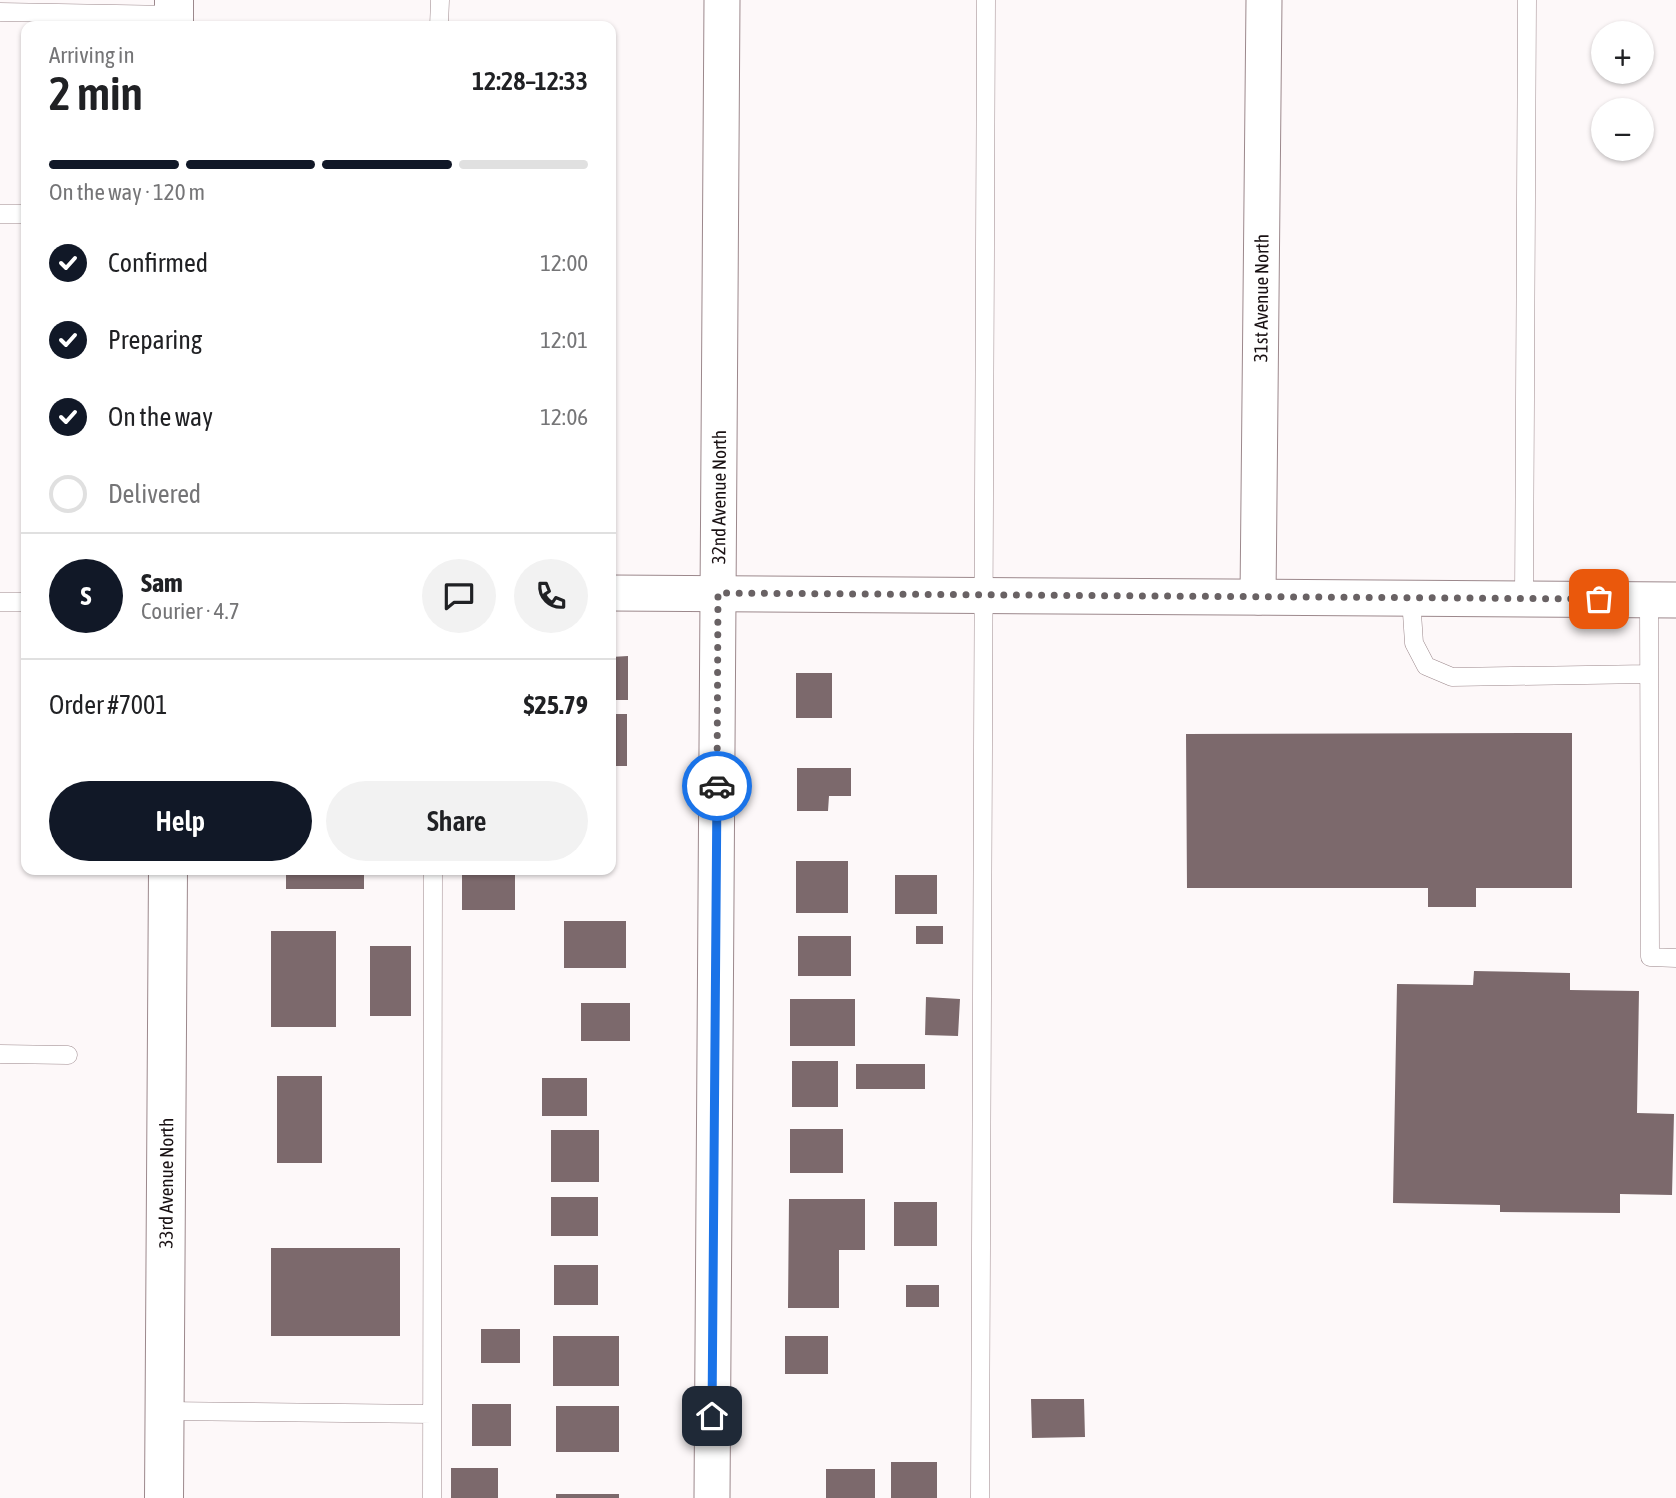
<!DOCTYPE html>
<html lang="en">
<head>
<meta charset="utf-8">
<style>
  :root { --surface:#fff; --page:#f2f2f2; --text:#202124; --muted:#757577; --line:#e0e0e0; --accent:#111827 }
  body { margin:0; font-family:"Asap Condensed",sans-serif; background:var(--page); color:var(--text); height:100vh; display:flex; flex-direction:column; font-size:26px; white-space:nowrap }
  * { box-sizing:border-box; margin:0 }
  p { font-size:23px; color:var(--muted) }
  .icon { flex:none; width:38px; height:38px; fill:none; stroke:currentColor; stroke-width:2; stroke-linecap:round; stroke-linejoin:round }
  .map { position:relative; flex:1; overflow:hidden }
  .panel { position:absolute; left:21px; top:21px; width:595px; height:854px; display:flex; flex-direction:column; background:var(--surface); border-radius:14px; box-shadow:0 2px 5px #0004 }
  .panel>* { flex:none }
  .buttons { position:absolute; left:1591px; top:21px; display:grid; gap:14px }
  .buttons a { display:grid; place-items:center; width:63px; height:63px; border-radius:50%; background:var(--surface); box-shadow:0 2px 5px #0004; font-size:35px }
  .pin { position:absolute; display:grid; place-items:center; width:60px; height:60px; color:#fff; margin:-30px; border-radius:14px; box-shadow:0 4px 10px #0006 }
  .courier { position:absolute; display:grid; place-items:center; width:70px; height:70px; margin:-35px; border:5px solid #1a73e8; border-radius:50%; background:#fff; color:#222; box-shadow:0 2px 9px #0007 }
  .overview em { font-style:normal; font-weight:600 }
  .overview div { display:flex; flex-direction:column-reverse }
  .overview { display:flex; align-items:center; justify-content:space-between; height:119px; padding:0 28px }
  h1 { font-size:46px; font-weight:600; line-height:52px }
  .bar { display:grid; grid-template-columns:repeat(4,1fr); gap:10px 7px; align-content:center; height:84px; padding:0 28px }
  .bar i { height:9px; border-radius:5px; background:var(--line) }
  .bar .current { background:var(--accent) }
  .bar p { grid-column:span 4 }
  .line { display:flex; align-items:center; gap:18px; padding:0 28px; border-top:2px solid var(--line) }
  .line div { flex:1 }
  .round { display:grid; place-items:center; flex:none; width:74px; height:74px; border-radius:37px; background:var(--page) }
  ol { padding:0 28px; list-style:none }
  li { display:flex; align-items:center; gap:21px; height:77px }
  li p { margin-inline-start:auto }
  li .icon { padding:7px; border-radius:50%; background:var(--accent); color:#fff; stroke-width:4 }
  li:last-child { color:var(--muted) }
  li i { width:38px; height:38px; border:4px solid var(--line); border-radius:50% }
  .action { display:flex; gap:14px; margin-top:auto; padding:14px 28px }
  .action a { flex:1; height:80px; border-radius:42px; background:var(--accent); color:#fff; font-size:28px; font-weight:600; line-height:80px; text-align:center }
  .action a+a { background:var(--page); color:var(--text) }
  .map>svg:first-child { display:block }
</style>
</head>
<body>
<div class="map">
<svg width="1676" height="1498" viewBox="0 0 1676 1498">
  <rect width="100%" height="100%" fill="#fdf8f9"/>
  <path fill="#7c696c" d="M628,656V700H611V657Z
    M796,673H832V718H796Z
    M611,714H627V766H611Z
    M1572,733V888H1476V907H1428V888H1187L1186,734Z
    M797,768H851V796H829L828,811H797Z
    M611,813H614V857H611Z
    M796,861H848V913H796Z
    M286,870H364V889H286Z
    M462,870H515V910H462Z
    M895,875H937V914H895Z
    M564,921H626V968H564Z
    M916,926H943V944H916Z
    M271,931H336V1027H271Z
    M798,936H851V976H798Z
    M370,946H411V1016H370Z
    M1474,971L1570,973V990L1639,991L1637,1113L1674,1114L1672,1195L1620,1194V1213L1500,1212V1205L1393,1203L1397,984L1473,985Z
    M926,997L960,999L958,1036L925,1035Z
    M790,999H855V1046H790Z
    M581,1003H630V1041H581Z
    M792,1061H838V1107H792Z
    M856,1064H925V1089H856Z
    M277,1076H322V1163H277Z
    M542,1078H587V1116H542Z
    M790,1129H843V1173H790Z
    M551,1130H599V1182H551Z
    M551,1197H598V1236H551Z
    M789,1199H865V1250H839V1308H788Z
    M894,1202H937V1246H894Z
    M271,1248H400V1336H271Z
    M554,1265H598V1305H554Z
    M906,1285H939V1307H906Z
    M481,1329H520V1363H481Z
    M553,1336H619V1386H553Z
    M785,1336H828V1374H785Z
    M1031,1399H1084L1085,1437L1032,1438Z
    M472,1404H511V1446H472Z
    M556,1406H619V1452H556Z
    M891,1462H937V1498H891Z
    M451,1468H498V1498H451Z
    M826,1469H875V1498H826Z
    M556,1494H619V1498H556Z"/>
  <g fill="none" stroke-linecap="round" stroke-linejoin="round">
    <defs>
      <path id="service" d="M0,12L174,15
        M439,26L440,0
        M0,214H26
        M1411,598L1414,643L1426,666L1452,677L1648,674
        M1524,599L1527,0
        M1649,600L1650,957L1676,958
        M0,602H26
        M0,1054L68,1055
        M165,1411L432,1414
        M432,1498L433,870
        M980,1498L986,0"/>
      <g id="minor">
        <path d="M611,593L1676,600"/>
        <path id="s1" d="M1258,597L1264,0"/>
        <path id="s2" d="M712,1498L722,0"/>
      </g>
      <g id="tertiary">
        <path d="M174,26V0"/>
        <path id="s3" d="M164,1498L168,870"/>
      </g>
    </defs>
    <use href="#service" stroke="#9c888c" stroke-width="19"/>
    <use href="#minor" stroke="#9c888c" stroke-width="37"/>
    <use href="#tertiary" stroke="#9c888c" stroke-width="40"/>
    <use href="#service" stroke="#fff" stroke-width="18"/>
    <use href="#minor" stroke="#fff" stroke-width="35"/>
    <use href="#tertiary" stroke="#fff" stroke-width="38"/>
  </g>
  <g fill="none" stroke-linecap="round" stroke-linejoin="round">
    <path stroke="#696264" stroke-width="7" stroke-dasharray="0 12.6" d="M717,786L718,593L1599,599"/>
    <path stroke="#1a73e8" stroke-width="9" d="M712,1416L717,786"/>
  </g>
  <g text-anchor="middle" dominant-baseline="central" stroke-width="5" stroke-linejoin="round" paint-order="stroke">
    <g font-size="19" fill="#191113" stroke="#fff">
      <text stroke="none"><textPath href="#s1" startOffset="299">31st Avenue North</textPath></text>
      <text stroke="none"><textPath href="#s2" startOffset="1001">32nd Avenue North</textPath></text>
      <text stroke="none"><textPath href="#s3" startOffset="315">33rd Avenue North</textPath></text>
    </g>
  </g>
</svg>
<div class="buttons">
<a>+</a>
<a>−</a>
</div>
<div class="pin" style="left:1599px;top:599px;background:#ea580c"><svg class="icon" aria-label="bag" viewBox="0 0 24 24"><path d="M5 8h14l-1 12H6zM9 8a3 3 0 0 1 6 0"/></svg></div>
<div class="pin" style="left:712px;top:1416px;background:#1f2937"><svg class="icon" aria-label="home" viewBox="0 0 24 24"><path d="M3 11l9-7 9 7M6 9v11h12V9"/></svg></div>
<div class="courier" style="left:717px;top:786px"><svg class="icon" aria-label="car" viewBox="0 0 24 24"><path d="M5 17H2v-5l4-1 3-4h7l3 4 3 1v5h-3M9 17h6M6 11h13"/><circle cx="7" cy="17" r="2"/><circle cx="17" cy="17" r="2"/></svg></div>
<section class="panel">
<div class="overview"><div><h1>2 min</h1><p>Arriving in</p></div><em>12:28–12:33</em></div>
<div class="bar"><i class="current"></i><i class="current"></i><i class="current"></i><i></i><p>On the way · 120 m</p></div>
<ol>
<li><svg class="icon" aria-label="check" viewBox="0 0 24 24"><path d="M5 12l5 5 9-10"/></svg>Confirmed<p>12:00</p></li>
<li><svg class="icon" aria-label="check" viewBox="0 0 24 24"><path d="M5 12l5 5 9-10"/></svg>Preparing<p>12:01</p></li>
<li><svg class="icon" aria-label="check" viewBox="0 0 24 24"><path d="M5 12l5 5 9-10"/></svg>On the way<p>12:06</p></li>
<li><i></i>Delivered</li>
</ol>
<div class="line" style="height:126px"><b class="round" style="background:var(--accent);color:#fff">S</b><div><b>Sam</b><p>Courier · 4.7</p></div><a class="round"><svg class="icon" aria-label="chat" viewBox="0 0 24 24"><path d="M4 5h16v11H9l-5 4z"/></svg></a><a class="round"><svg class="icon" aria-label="phone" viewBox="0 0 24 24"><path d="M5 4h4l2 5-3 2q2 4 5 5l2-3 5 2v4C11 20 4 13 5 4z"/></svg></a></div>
<div class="line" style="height:91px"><div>Order #7001</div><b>$25.79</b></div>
<div class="action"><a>Help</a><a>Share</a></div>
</section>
</div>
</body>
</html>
